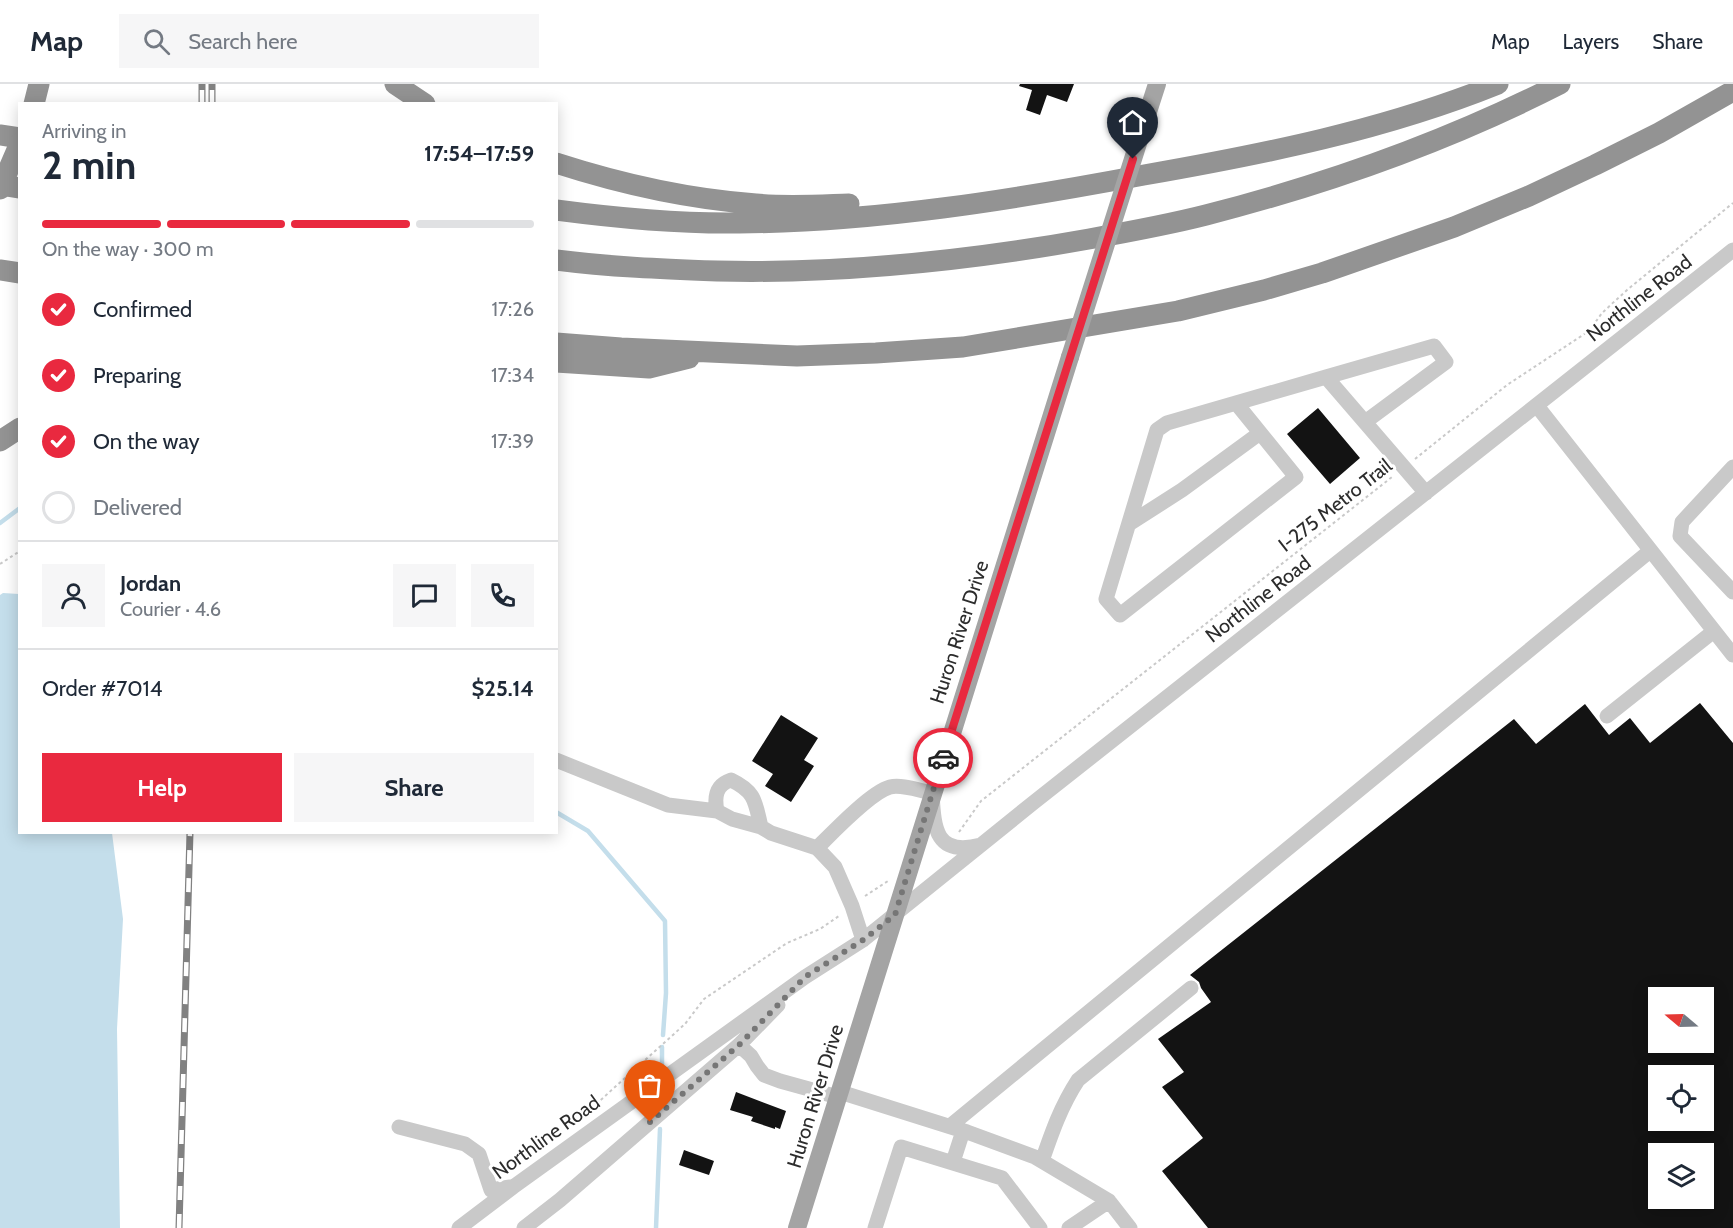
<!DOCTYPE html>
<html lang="en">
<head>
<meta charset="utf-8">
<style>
  :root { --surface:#fff; --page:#f6f6f7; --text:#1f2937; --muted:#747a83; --line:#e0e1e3; --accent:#e9293f }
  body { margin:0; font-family:Cabin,sans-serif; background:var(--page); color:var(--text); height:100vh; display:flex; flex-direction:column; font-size:22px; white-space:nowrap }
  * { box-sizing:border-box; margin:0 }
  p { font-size:20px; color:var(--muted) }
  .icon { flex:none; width:33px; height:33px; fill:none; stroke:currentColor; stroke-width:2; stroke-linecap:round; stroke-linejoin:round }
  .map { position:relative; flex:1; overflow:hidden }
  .drawer { position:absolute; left:18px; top:18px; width:540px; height:732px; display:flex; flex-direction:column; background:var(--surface); border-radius:0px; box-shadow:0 3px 15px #0003 }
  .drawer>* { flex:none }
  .needle { width:39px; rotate:289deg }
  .controls { position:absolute; left:1648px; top:903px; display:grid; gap:12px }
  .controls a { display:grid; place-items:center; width:66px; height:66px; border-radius:0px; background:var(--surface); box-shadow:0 3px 15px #0003; font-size:30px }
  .pin { position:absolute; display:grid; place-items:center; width:51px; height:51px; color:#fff; margin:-62px -26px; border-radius:50% 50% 50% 0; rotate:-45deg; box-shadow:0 0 6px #0007 }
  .pin .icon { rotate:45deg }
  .courier { position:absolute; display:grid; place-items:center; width:60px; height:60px; margin:-30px; border:4px solid #e9293f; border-radius:50%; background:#fff; color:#222; box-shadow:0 2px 8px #0007 }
  .headline em { font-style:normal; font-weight:700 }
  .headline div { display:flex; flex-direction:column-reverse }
  .headline { display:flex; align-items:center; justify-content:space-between; height:102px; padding:0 24px }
  h1 { font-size:39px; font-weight:700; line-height:45px }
  .bar { display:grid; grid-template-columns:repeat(4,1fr); gap:9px 6px; align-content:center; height:72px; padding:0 24px }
  .bar i { height:8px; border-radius:4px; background:var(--line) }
  .bar .on { background:var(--accent) }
  .bar p { grid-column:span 4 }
  .line { display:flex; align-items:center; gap:15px; padding:0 24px; border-top:2px solid var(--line) }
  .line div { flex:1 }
  .round { display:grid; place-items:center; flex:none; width:63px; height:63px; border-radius:0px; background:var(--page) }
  ol { padding:0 24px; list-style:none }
  li { display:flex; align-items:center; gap:18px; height:66px }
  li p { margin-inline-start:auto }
  li .icon { padding:6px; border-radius:50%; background:var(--accent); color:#fff; stroke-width:4 }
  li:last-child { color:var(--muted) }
  li i { width:33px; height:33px; border:3px solid var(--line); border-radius:50% }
  .button { display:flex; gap:12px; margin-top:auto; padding:12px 24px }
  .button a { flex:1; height:69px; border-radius:0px; background:var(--accent); color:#fff; font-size:24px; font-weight:700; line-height:69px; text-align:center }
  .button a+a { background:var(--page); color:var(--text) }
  header { display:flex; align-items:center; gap:36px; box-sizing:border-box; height:84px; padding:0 30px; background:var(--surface); border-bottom:2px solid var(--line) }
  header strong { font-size:28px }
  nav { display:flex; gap:33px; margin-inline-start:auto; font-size:21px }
  .search { width:420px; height:54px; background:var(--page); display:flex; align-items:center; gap:15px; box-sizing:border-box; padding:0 21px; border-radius:0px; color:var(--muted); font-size:22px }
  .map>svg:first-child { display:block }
</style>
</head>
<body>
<header>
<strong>Map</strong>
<div class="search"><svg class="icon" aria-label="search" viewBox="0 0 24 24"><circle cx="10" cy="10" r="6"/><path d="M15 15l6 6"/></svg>Search here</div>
<nav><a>Map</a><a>Layers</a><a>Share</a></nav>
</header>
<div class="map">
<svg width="1733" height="1144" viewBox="0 0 1733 1144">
  <rect width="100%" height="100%" fill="#fff"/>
  <path fill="#c4deeb" d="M3,509L19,510L20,748L112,749L123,835L117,945L120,1144H0V511Z"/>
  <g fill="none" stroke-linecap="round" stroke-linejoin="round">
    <path stroke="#c4deeb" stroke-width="4.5" d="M0,439L20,424
      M556,728L588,747L665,837L666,909L663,951
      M662,990V963
      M656,1144L660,1045"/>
  </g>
  <path fill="#131313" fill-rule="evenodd" d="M1020,0H1074L1067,18L1047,11L1040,31L1026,26L1032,6L1019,2Z
    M1318,324L1360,374L1330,400L1287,350Z
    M1700,619L1733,659V1144H1208L1162,1087L1203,1054L1162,1003L1184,988L1158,955L1211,918L1201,904L1199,898L1190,891L1514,635L1536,660L1585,620L1609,651L1630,634L1650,659ZM1659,914H1704V958H1659ZM1659,992H1704V1036H1659ZM1659,1070H1704V1114H1659Z
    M781,631L818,654L804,676L814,682L791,718L765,702L773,690L752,677Z
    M736,1008L786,1027L780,1045L775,1043V1045L751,1037L753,1033L730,1026Z
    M684,1066L714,1077L709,1091L679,1081Z"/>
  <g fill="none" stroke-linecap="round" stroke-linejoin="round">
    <path stroke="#c9c9c9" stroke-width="2" stroke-dasharray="3 3" stroke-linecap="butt" d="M1415,375L1507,301L1589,247L1602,229L1627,206L1733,119
      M0,480L20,467
      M959,748L981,717L1392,393
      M865,812L888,797
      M574,1040L685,940L704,915L787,859L820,845L839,832"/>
    <path stroke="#c9c9c9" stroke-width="15" d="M1326,293L1434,262L1446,278L1365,338
      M1236,319L1296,393L1120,531L1106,515L1157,346L1167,339L1326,293L1426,409
      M1537,322L1733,571
      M1733,383L1682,438L1680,452L1733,508
      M1129,440L1182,406L1260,349
      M1607,632L1714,547
      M556,676L668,721L717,727
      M761,743L732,735L717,727C714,712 716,701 731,696C756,708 755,718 761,743L771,749L817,764L835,783L852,822L863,856
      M817,764C832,749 871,708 890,703C902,700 920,707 932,709C934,744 935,773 981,761
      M739,961L751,972L757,982L764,991L780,997L838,1013
      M840,1008L967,1048L1035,1073L1109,1117L1130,1144
      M950,1042L1650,467
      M399,1043L465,1060L479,1070L491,1106L510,1103
      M1042,1077C1052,1048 1061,1022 1078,996L1191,904
      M953,1078L963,1047
      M459,1144L513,1103L805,893L863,856L1033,719L1733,166
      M524,1144L560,1116L739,961L778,921
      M875,1144L901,1063L1002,1094L1040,1144
      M1069,1144L1109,1117"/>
    <path stroke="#a4a4a4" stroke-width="18" d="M1147,31L1157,0
      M797,1144L1070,273"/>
    <path stroke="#939393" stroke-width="21" d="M395,0L425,20
      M34,20L39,0
      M0,51L20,54
      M556,79C621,100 688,115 756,120C786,123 818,121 849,120
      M0,101L20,104
      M556,126C617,134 678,140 739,139C875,138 1011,116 1144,91C1264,70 1384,46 1498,0
      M556,176C610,183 663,185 717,187C842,190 966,177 1089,155C1128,148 1167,141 1206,131C1327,100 1448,57 1560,0
      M0,186L20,189
      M556,259L621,264L797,272L876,269L963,263L1178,227L1264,206L1322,189L1454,143L1529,112L1595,81L1659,49L1733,7
      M556,278L649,284L689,274
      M0,357L20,344"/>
    <defs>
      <path id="rail" d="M202,20V0
        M212,20V0
        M179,1144L190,748"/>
    </defs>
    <use href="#rail" stroke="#818181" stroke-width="7"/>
    <use href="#rail" stroke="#fff" stroke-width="4.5" stroke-dasharray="14" stroke-linecap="butt"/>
    <path stroke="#a4a4a4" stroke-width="18" d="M1070,273L1147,31"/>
    <path stroke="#939393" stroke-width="21" d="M0,105L20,59"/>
  </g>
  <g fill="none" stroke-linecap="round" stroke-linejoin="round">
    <path stroke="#767676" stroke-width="6" stroke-dasharray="0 10.8" d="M650,1038L739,961L805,893L863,856L895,831L943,674"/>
    <path stroke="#e9293f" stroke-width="8" d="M943,674L1133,75"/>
  </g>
  <g text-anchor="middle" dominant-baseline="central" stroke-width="6" stroke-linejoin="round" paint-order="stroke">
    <g font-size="20" fill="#2c2c2c" stroke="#fff">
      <text transform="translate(1639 214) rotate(-38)">Northline Road</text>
      <text transform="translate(1335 421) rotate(-38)">I-275 Metro Trail</text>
      <text transform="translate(1258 515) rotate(-38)">Northline Road</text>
      <text transform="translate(959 548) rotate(-72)">Huron River Drive</text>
      <text transform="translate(815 1012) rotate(-73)">Huron River Drive</text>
      <text transform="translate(546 1053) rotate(-36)">Northline Road</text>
    </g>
  </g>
</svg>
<div class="controls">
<a><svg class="needle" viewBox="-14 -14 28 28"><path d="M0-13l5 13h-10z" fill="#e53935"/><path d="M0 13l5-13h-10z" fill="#747a83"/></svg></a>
<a><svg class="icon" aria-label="locate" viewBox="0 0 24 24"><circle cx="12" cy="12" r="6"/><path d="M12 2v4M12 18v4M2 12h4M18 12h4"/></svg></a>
<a><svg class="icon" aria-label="layers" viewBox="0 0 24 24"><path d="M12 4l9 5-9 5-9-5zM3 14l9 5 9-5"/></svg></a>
</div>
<div class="pin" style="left:650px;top:1038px;background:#ea580c"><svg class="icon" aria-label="bag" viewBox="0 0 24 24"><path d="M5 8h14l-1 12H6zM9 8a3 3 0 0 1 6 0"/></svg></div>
<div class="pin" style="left:1133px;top:75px;background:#1f2937"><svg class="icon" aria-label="home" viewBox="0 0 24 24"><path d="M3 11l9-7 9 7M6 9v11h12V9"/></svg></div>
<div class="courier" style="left:943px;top:674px"><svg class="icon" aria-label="car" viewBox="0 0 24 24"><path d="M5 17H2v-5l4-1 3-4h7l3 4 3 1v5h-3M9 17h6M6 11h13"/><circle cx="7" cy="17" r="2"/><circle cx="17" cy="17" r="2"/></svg></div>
<section class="drawer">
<div class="headline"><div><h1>2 min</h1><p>Arriving in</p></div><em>17:54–17:59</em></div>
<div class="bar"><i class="on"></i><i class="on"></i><i class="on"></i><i></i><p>On the way · 300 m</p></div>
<ol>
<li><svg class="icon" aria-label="check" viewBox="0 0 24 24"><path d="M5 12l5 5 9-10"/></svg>Confirmed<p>17:26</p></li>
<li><svg class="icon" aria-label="check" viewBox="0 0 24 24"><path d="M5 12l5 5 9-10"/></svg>Preparing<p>17:34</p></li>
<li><svg class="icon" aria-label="check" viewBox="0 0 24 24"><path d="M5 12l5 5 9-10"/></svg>On the way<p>17:39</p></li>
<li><i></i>Delivered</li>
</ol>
<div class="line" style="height:108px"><a class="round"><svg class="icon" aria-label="person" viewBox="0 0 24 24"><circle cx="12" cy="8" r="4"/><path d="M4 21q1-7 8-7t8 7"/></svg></a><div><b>Jordan</b><p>Courier · 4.6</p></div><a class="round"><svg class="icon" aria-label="chat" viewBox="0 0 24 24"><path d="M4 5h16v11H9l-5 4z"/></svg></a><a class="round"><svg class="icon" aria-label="phone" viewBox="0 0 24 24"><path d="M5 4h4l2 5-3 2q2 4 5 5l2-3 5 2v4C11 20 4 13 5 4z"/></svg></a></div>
<div class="line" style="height:78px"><div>Order #7014</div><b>$25.14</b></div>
<div class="button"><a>Help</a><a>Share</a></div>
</section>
</div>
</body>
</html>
